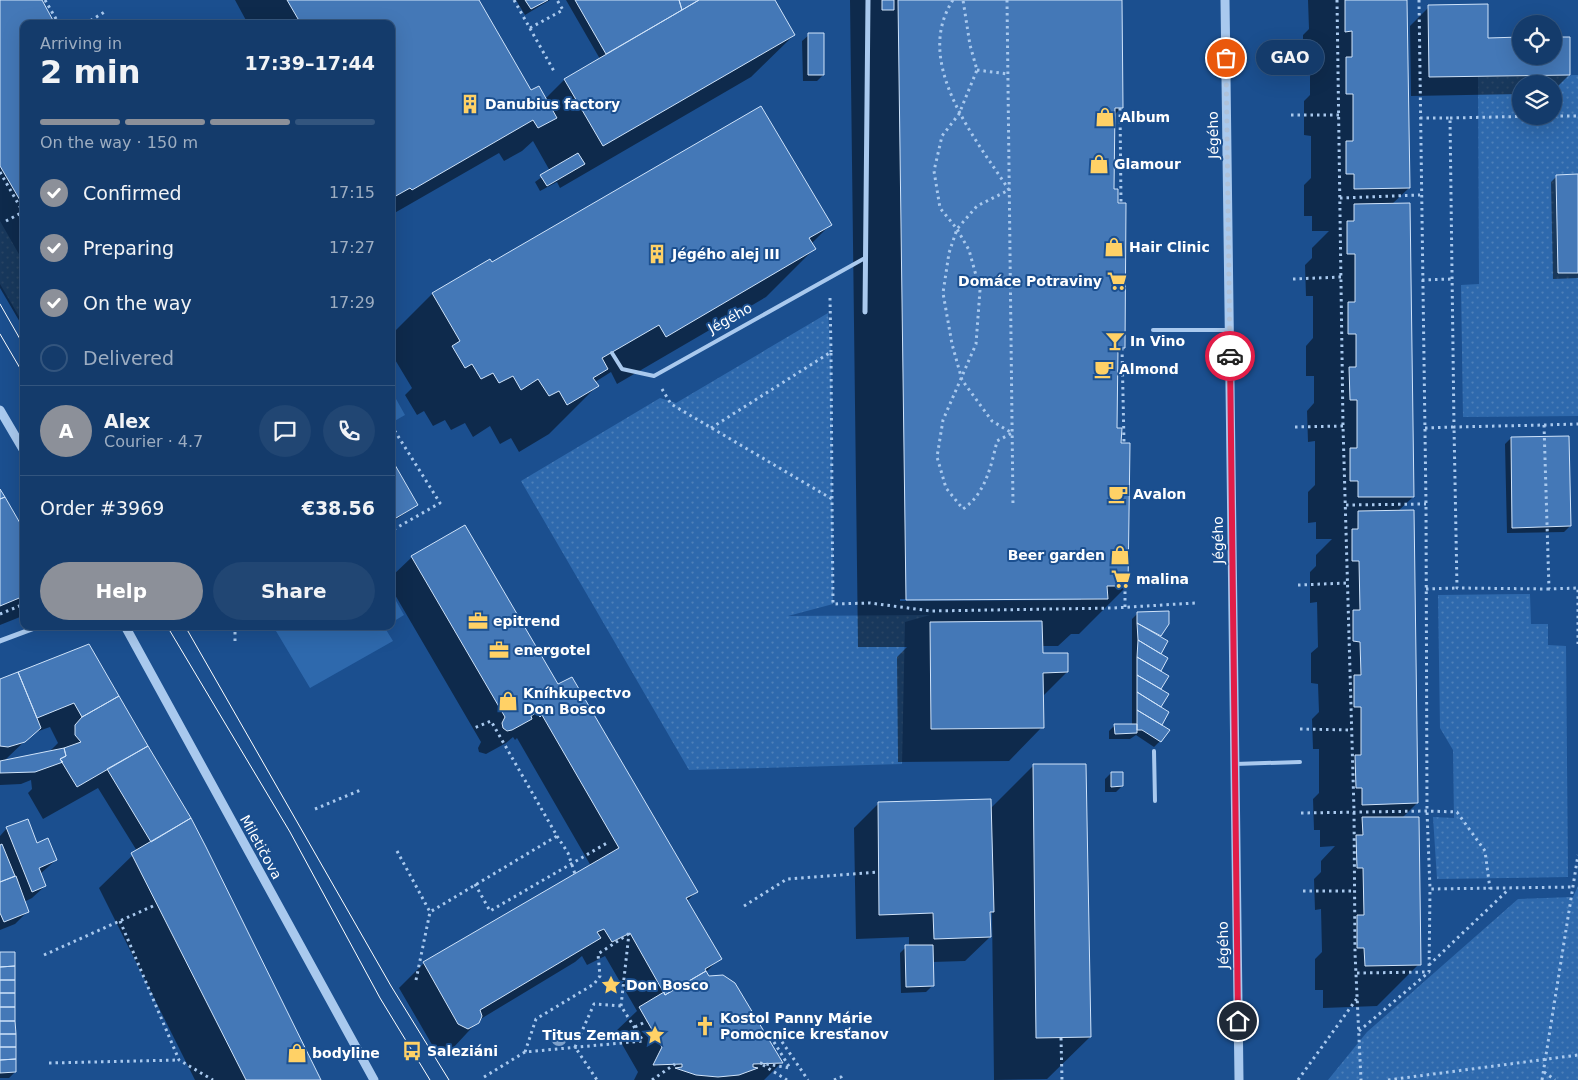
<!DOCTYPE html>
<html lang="en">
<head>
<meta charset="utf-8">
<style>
  :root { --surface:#143b6b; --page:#214673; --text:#f1f3f6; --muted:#9dadc1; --line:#33557e; --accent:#8c9099 }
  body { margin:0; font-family:"DejaVu Sans",sans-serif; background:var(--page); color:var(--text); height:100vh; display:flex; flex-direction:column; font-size:19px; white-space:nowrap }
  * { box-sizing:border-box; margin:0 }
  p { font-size:16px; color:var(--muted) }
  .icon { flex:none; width:28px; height:28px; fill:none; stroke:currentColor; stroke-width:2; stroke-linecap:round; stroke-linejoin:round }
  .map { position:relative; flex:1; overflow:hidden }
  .drawer { position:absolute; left:20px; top:20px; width:375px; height:610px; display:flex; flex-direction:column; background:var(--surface); border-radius:10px; box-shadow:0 5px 20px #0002,0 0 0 1px var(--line) }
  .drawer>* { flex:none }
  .controls { position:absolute; left:1512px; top:15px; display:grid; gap:10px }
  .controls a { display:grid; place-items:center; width:50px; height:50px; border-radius:50%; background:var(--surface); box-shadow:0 5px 20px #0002,0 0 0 1px var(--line); font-size:25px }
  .pin { position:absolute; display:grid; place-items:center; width:42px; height:42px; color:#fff; margin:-21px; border:2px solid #fff; border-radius:50%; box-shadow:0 1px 5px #0007 }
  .courier { position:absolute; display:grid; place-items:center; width:50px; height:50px; margin:-25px; border:4px solid #e11d48; border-radius:50%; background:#fff; color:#222; box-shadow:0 1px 6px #0007 }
  .bubble { position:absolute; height:35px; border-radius:18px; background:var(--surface); box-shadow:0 5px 20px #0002,0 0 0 1px var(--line); font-size:16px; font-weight:600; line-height:35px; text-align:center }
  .head em { font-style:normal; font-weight:600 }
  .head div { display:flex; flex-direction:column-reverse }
  .head { display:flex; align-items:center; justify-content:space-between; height:85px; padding:0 20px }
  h1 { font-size:32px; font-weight:600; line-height:38px }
  .bar { display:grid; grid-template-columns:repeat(4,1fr); gap:8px 5px; align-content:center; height:60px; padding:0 20px }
  .bar i { height:6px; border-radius:4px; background:var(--line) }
  .bar .selected { background:var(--accent) }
  .bar p { grid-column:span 4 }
  .line { display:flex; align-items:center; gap:12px; padding:0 20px; border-top:1px solid var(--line) }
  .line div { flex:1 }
  .round { display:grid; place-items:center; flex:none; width:52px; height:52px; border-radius:26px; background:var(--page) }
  ol { padding:0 20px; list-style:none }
  li { display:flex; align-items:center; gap:15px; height:55px }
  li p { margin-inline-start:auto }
  li .icon { padding:5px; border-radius:50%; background:var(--accent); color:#fff; stroke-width:4 }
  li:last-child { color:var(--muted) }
  li i { width:28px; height:28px; border:2px solid var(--line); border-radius:50% }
  .action { display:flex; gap:10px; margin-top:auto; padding:10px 20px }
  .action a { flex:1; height:58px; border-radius:30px; background:var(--accent); color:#fff; font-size:20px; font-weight:600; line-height:58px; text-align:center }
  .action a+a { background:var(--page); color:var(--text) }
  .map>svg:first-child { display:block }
</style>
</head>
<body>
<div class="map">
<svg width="1578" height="1080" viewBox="0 0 1578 1080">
  <defs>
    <pattern id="grass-dots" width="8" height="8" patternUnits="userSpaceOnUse" patternTransform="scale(1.25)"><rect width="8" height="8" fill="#2e69ad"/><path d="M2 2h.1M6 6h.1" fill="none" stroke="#4d80b9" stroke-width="1.8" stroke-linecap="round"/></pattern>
  </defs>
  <rect width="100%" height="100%" fill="#1b4f8f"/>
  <path fill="url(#grass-dots)" fill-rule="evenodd" d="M1578,75V174L1556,175L1558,273H1578V416L1463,417L1461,285L1479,284L1478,77ZM1521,84H1554V116H1521Z
    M0,221L24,263V325L0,284Z
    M828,313L831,352L833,604L788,616L930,615L905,622L902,764L689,770L521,481L660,398L676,403Z
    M1530,594L1531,624H1548V645L1566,646L1568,877L1437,879L1433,817L1454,818L1453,750L1440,728L1438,595Z
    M1578,886V1080H1328L1367,1032L1518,899L1573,897Z"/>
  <path fill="#2e69ad" d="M391,390L405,415L391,423Z
    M391,592L404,615L391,623Z
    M273,626H387L385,628L393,641L310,688Z"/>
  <path fill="#0007" fill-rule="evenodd" d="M0,0H40L24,24V329L0,288Z
    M235,0H477L530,92L545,99L564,80L600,59L566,0H773L794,35L751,77L560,188L557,182L540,191L535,182L550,171L533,141L522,151L504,161L499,153L391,215V24H248Z
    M516,0H550L525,15Z
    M850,0H1121L1122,107L1113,116V190L1124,348L1116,355V429L1127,586L1079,634H1071L1058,646H1041V654L1067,672L1042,697V727L1009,761L898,762L897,657L907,647H858ZM1081,598V600L900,601V599Z
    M1308,0H1406L1409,188L1391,205L1413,497L1398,511L1417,803L1402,818L1419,964L1377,1006L1323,1008V990H1315V959L1322,952L1321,909L1315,910L1314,879L1321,872V861L1335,846L1320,847V830H1314L1313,799L1319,793V749H1313L1312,719L1319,712L1318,684L1311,683V653L1318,647L1317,602L1310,603V572L1316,566V555L1332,539H1316V522L1308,523V492L1315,485V441L1308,442L1307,411L1314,403V376H1306V346L1313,338V296H1306L1305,265L1312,258V248L1329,231H1312V216H1304V185L1311,178V136L1304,135V101L1310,95V73L1303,74V35L1309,29Z
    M1429,7L1487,39H1521V56H1554V38H1569V75L1554,90V84H1521V94L1411,96L1410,26Z
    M809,35L823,75L817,81H803L802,41Z
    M1578,175V278L1553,279L1551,182L1557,176Z
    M830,225L811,244L814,249L766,297L617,384L611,372L595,382L597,386L549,434L519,452L511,438L500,444L490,426L473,437L465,423L451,430L445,420L433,426L424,411L417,415L405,395L412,388L391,353V335L432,294L492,264Z
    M1511,438L1570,526L1564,532L1507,533L1505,444Z
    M391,461L417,505L391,523Z
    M0,491L24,532V613L20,617L0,625Z
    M412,557L558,686L696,892L687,901L720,958L705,973L781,1063L764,1080H634L638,1072L615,1032L637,1011L605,956L587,965L582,956L575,962L479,1020L453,1048L443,1053L434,1048L399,988L424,963L591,866L517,738L515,740L513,737L506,743L486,754L479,752L478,748L481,742L391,588V577Z
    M1138,613L1168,624L1159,637V654L1166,659L1159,672L1167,677L1159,690L1160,708L1168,713L1160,725V741L1154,747L1136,735L1130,739H1109V731L1115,725H1132V619Z
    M89,646L319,1080H195L99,888L137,851L98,788L43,819L28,793L32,789L31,780L21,784L0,785V680ZM50,727L58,743L49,752L4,761L33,733Z
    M1033,766L1090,1037L1047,1079L994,1080L992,912L989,915L990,937L965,961L932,962V986L926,992L901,993L900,953L906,947H909V937L856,939L854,828L879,803L990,809Z
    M1111,773L1122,786L1116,792H1105V779Z
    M7,828L37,845L56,860L40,874L45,886L32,898L24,902L28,911L15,924L0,930V836Z
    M0,953L15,1072L9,1078H0Z"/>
  <path fill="#4478b7" stroke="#cfe3fa" d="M0,0H42L55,24H24V207L0,166Z
    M287,0H479L531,90L539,86L557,118L538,128L533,120L412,190L410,188L394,197L391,193V24H301Z
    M525,0H548L531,9Z
    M575,0H679L682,10L606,54Z
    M679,0H699L682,10Z
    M699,0H775L795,35L603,146L564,79Z
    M882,0H894V10H882Z
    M898,0H1122L1123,108H1115L1114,189H1118V203H1126L1125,348H1118L1117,428H1122L1121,443H1130L1128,586H1107L1108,599L906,600Z
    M1345,0H1407L1410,188L1354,189V174H1346V141H1353V94H1346V57H1352V31L1345,32Z
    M1488,4V38L1521,37V56H1554V37H1570V75L1429,77L1428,5Z
    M808,33H824V75H808Z
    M761,106L832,225L809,238L816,249L666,337L659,325L602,358L608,369L593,378L599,386L567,405L559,391L549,396L538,379L521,390L513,376L499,383L493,373L481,379L472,364L465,368L452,346L460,341L432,293L490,259L492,262Z
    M578,153L585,164L547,186L540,175Z
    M1578,174V273H1558L1556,175Z
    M1410,203L1414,497H1358V481H1350V448H1357V400H1350L1349,367H1356V334H1348V302H1355V254H1347V221H1354V204Z
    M1569,436L1571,526L1512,528L1511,437Z
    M391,458L418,505L391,521Z
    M0,489L5,497L0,499Z
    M5,497L24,530V596L0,606V499Z
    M1414,510L1418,803L1362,805V788H1356L1355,755H1361V707H1354V675H1361L1360,642L1353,641V610H1360L1359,561H1352V529H1358V511Z
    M465,525L558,684L572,677L698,892L686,898L722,959L705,969L706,971L665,995L630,933L612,942L604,929L597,932L601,938L480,1010L482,1016L479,1023L468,1029L458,1024L423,962L619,848L542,715L540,717L537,712L531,716L532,719L512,730L507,731L503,728L502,723L505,717L411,556Z
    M1169,611V624L1161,636L1137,623V612Z
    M1042,621L1043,653H1068V672L1043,673L1044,728L931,729L930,622Z
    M1137,623L1168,641L1161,654L1138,640Z
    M1138,640L1168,658L1161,671L1137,657Z
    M89,644L119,696L82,717L74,703L37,718L18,672Z
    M1137,657L1169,676L1161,689L1137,675Z
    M18,672L41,728L25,742L8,747L0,746V679Z
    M1137,675L1169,694L1161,707L1137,692Z
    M1137,692L1169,712L1162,725L1137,710Z
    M119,696L148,746L77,787L60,759L66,756L64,748L81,742L75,735V725L82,717Z
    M1137,710L1170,730L1161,742L1142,730H1137Z
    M1114,724H1137V733L1115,734Z
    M148,746L191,818L151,842L107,769Z
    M64,748L66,756L60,759L63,762L35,772L0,773V761Z
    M1033,764H1086L1091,1037L1036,1038Z
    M1111,772H1123V786L1111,787Z
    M991,799L994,912H990L991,937L934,939L933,913L879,915L878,802Z
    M1362,817H1419L1421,965L1365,966L1364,948H1357V915H1364L1363,868H1357L1356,835H1363Z
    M191,818L206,847L321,1080H246L131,853Z
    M28,819L37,843L48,838L57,860L39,868L46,886L32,892L6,827Z
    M2,844L15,876L0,882V845Z
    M16,876L29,912L4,922L0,913V882Z
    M905,945H933L934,986L906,987Z
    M0,952H15V966L0,967Z
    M15,966V980H0V967Z
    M706,971L709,976L723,975L735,983L783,1063L753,1064V1067L758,1068L739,1075L718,1077L696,1075L675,1068L682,1067V1064L653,1065L662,1047L639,1007L664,992L665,995Z
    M0,980H15V993H0Z
    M0,993H15V1007H0Z
    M0,1007H15V1021H0Z
    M0,1021H15L16,1034H0Z
    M0,1034H16V1047H0Z
    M0,1047H16V1059L0,1060Z
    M16,1059V1072L0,1073V1060Z"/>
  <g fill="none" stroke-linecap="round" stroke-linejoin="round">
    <path stroke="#a9c9ee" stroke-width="3" stroke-dasharray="2.5 4" stroke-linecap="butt" d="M45,0L59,24
      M514,0L555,73
      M953,0C912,63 976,139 1009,190L977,206L957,229L949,253L943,293L952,344L962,380L992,421L1012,433L997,441C991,467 985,494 963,509L946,488L937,457L943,420L976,344L980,290L969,250L957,229L940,208L934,171L942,136L959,114L977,70L970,45L963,0
      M1007,0L1013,506
      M1337,0L1343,426L1354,811L1355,953L1361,1080
      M1419,0L1426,504L1427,811L1430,889L1573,887
      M85,24L106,11
      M530,28L563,10L557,0
      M977,70L1008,74
      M1120,108L1121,203
      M1291,115H1339
      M1554,116H1578
      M1420,118H1450L1454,427L1544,425L1549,589L1578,588V644
      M1450,118L1541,116
      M0,172L23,212
      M1340,198L1420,195
      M6,221L23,212
      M1293,279L1341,277
      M1422,280L1452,279
      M830,298L831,352
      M1122,348L1124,443
      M662,389L671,404L832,499L833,604L870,603L931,611L1114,608L1195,603
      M391,425L440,503L391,531
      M1544,425L1578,424
      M1295,427L1343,426
      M711,428L831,352L832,499
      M1425,428L1454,427L1457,588L1549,589
      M1346,505L1426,504
      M1298,585L1348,583
      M1426,589L1457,588
      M1125,607V586
      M0,614L24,604
      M235,641V626
      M1300,729L1352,730
      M315,809L363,789
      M1301,813L1427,811L1457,812L1485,851L1490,889
      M557,836L568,853L575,874
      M397,851L430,912L557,836L491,721L474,728
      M475,884L490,911L607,843
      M1303,891H1355
      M744,906L787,879L879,872
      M120,921L179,1060L213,1080
      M44,955L153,906
      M1429,965L1508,890
      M1357,973L1429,972L1430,889
      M416,980L430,912
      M621,1006L629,933
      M635,1027L647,1021
      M1359,1031L1429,972
      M1061,1038L1062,1080
      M525,1052L536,1019L594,984L600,976L598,954L630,933
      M49,1063L179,1060
      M760,1063L790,1068L769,1034L774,1030L808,1080
      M763,1065L787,1080
      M1544,1072L1555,1080
      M484,1077L525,1052L643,1041L621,1006L594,1004L575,1047L597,1080
      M652,1080L675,1064
      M834,1080L841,1077L842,1080
      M1298,1080L1358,997
      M1388,1080L1578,1055
      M1542,1080L1578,855"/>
    <path stroke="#a9c9ee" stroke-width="4" d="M1153,330H1228
      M612,353L622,369L654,376L865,258
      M1154,751L1155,801
      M1235,764L1300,762"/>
    <path stroke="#a9c9ee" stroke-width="5" d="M865,312L868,0
      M0,641L40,626"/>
    <path stroke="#a9c9ee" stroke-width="9" d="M1225,0L1239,1080
      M0,410L24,451
      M125,626L374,1080"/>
    <path stroke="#fff" stroke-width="1" d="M0,304L24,346
      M0,334L24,375
      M167,626L290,832L380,998L430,1080
      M185,626L391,986L449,1080"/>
  </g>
  <circle fill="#7ea0ca" cx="559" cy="1038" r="8"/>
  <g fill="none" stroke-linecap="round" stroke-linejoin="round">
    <path stroke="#afc1d8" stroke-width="5" stroke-dasharray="0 9" d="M1226,58L1230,356"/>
    <path stroke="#e11d48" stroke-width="6" d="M1230,356L1238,1021"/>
  </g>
  <defs>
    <symbol id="building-bare" viewBox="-9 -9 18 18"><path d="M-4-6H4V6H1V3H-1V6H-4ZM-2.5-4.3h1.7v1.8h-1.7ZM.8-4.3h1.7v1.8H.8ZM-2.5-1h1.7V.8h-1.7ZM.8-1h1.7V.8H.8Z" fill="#ffd166" stroke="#1b4f8f" stroke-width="2.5" paint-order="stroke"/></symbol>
    <symbol id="shop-bare" viewBox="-9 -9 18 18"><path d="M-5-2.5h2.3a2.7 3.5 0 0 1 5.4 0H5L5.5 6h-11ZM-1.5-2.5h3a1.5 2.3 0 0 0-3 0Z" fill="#ffd166" stroke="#1b4f8f" stroke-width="2.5" paint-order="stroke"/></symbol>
    <symbol id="supermarket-bare" viewBox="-9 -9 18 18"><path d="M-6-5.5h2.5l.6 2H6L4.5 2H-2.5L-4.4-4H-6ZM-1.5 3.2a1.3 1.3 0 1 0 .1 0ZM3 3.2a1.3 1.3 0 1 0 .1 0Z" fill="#ffd166" stroke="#1b4f8f" stroke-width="2.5" paint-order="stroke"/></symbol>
    <symbol id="bar-bare" viewBox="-9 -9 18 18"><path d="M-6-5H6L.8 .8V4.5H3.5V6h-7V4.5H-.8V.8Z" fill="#ffd166" stroke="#1b4f8f" stroke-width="2.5" paint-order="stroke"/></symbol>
    <symbol id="cafe-bare" viewBox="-9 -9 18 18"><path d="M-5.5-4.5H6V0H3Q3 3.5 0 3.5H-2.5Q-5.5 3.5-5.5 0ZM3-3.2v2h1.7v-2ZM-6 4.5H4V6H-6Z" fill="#ffd166" stroke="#1b4f8f" stroke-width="2.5" paint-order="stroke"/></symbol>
    <symbol id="office-bare" viewBox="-9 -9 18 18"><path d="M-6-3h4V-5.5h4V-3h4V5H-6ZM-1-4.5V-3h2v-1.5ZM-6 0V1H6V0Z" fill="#ffd166" stroke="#1b4f8f" stroke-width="2.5" paint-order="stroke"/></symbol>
    <symbol id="sight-bare" viewBox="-9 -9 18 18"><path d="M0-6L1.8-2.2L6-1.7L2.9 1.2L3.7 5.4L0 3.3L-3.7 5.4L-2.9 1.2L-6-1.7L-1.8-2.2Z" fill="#ffd166" stroke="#1b4f8f" stroke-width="2.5" paint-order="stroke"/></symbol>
    <symbol id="church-bare" viewBox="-9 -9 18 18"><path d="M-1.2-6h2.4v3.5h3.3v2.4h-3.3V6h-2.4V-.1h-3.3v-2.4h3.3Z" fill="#ffd166" stroke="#1b4f8f" stroke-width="2.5" paint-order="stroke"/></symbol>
    <symbol id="bus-bare" viewBox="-9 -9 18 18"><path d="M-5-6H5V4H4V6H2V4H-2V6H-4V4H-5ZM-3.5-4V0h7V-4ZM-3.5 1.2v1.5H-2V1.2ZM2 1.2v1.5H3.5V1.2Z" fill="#ffd166" stroke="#1b4f8f" stroke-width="2.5" paint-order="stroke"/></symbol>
  </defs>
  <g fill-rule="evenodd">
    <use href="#building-bare" x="456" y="90" width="28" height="28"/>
    <use href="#shop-bare" x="1091" y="103" width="28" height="28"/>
    <use href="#shop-bare" x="1085" y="150" width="28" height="28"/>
    <use href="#shop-bare" x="1100" y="233" width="28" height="28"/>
    <use href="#building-bare" x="643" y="240" width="28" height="28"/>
    <use href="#supermarket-bare" x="1103" y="267" width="28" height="28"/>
    <use href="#bar-bare" x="1101" y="327" width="28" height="28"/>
    <use href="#cafe-bare" x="1090" y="355" width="28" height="28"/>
    <use href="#cafe-bare" x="1104" y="480" width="28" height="28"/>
    <use href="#shop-bare" x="1106" y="541" width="28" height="28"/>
    <use href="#supermarket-bare" x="1107" y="565" width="28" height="28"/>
    <use href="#office-bare" x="464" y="607" width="28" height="28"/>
    <use href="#office-bare" x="485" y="636" width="28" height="28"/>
    <use href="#shop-bare" x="494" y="687" width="28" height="28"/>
    <use href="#sight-bare" x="597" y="971" width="28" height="28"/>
    <use href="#church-bare" x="691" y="1012" width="28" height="28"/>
    <use href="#sight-bare" x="641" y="1021" width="28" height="28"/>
    <use href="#bus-bare" x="398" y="1037" width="28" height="28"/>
    <use href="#shop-bare" x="283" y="1039" width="28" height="28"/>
  </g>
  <g text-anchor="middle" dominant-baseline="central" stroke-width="4" stroke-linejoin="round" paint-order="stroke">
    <g font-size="14" font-weight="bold" fill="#fff" stroke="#1b4f8f" text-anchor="start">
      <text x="485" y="104">Danubius factory</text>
      <text x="1120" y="117">Album</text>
      <text x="1114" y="164">Glamour</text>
      <text x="1129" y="247">Hair Clinic</text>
      <text x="672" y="254">Jégého alej III</text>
      <text x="1102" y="281" text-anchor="end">Domáce Potraviny</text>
      <text x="1130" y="341">In Vino</text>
      <text x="1119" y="369">Almond</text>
      <text x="1133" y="494">Avalon</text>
      <text x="1105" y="555" text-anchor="end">Beer garden</text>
      <text x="1136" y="579">malina</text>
      <text x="493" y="621">epitrend</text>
      <text x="514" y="650">energotel</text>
      <text x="523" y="693">Kníhkupectvo<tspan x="523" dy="16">Don Bosco</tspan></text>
      <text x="626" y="985">Don Bosco</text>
      <text x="720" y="1018">Kostol Panny Márie<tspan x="720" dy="16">Pomocnice kresťanov</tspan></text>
      <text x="640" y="1035" text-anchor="end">Titus Zeman</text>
      <text x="427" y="1051">Saleziáni</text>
      <text x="312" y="1053">bodyline</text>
    </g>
    <g font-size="14" fill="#fff" stroke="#1b4f8f">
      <text transform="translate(1213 135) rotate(-91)">Jégého</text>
      <text transform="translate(730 318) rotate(-29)">Jégého</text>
      <text transform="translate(1218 540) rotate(-91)">Jégého</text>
      <text transform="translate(261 847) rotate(61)">Miletičova</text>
      <text transform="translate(1223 945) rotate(-91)">Jégého</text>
    </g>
  </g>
</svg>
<div class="controls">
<a><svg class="icon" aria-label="locate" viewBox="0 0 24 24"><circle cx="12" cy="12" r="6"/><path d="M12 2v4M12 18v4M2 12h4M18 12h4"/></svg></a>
<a><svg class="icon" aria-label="layers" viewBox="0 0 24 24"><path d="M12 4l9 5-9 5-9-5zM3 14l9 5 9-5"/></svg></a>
</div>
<div class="pin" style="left:1226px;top:58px;background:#ea580c"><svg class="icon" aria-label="bag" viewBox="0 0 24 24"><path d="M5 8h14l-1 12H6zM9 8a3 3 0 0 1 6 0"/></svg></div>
<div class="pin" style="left:1238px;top:1021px;background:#1f2937"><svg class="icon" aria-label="home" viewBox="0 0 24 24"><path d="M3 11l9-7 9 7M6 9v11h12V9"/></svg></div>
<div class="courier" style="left:1230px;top:356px"><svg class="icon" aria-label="car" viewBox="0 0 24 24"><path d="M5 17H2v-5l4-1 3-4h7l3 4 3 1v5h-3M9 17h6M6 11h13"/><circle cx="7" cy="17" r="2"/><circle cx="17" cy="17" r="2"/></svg></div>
<div class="bubble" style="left:1256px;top:40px;width:68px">GAO</div>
<section class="drawer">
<div class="head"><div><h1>2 min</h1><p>Arriving in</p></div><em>17:39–17:44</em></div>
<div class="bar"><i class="selected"></i><i class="selected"></i><i class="selected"></i><i></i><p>On the way · 150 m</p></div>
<ol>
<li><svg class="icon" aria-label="check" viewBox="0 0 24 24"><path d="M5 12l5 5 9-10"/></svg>Confirmed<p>17:15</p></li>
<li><svg class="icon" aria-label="check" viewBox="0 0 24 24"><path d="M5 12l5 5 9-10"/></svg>Preparing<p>17:27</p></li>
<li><svg class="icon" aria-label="check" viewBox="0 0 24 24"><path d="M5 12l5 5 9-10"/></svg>On the way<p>17:29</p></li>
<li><i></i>Delivered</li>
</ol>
<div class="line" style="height:90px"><b class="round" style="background:var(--accent);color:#fff">A</b><div><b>Alex</b><p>Courier · 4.7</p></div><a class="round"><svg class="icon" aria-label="chat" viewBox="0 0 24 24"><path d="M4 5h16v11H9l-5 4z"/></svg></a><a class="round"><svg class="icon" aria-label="phone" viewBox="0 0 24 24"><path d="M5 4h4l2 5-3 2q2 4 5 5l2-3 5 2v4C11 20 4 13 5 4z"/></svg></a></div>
<div class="line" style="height:65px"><div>Order #3969</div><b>€38.56</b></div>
<div class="action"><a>Help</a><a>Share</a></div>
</section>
</div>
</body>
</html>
